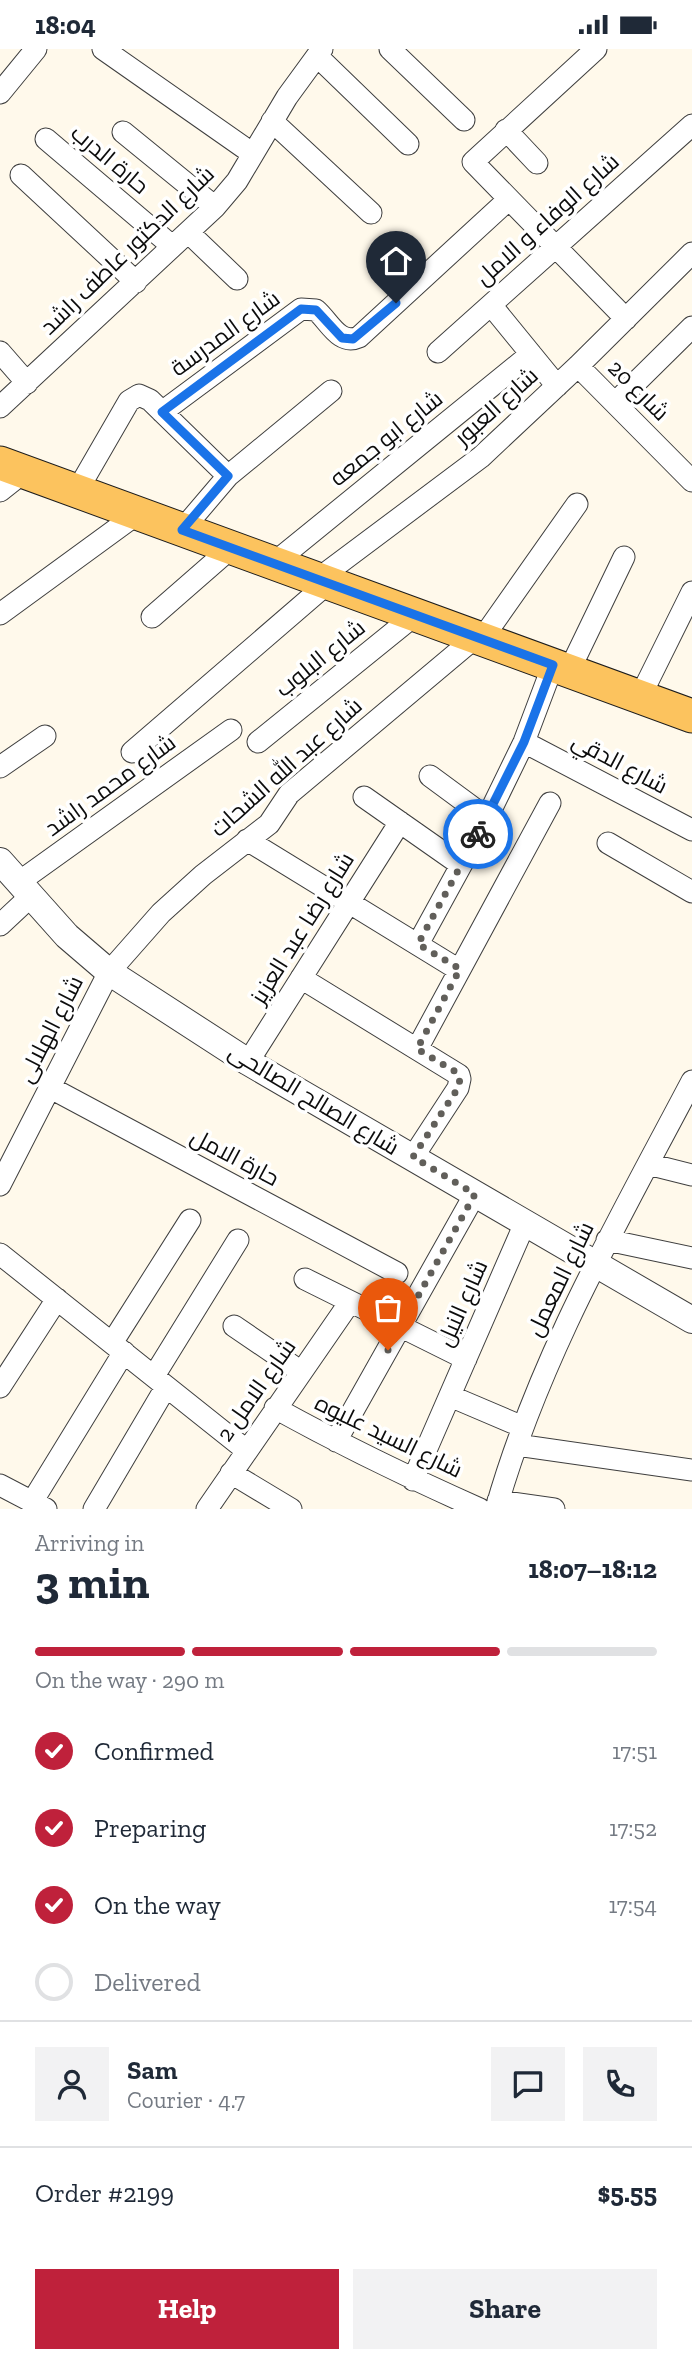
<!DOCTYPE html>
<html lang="en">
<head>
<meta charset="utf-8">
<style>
  :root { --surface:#fff; --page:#f2f2f3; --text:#1f2937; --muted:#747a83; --line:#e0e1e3; --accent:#bf213b }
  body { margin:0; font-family:"Zilla Slab",Cairo,serif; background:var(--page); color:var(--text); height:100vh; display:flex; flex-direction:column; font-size:26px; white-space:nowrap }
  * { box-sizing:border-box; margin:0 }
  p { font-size:23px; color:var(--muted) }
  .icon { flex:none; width:38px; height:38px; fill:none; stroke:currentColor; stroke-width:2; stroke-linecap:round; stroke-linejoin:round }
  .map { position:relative; height:1460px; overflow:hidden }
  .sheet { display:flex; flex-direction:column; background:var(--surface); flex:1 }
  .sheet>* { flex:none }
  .pin { position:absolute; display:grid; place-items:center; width:60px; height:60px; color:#fff; margin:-72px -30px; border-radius:50% 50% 50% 0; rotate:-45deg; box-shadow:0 0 7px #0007 }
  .pin .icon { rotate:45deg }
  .courier { position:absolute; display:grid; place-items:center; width:70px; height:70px; margin:-35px; border:5px solid #1a73e8; border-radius:50%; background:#fff; color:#222; box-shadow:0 2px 9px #0007 }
  .headline em { font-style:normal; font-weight:700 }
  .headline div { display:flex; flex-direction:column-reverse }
  .headline { display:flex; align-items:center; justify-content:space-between; height:119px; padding:0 35px }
  h1 { font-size:46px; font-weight:700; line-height:52px }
  .bar { display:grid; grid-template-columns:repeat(4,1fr); gap:10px 7px; align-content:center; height:84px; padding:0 35px }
  .bar i { height:9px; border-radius:5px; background:var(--line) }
  .bar .selected { background:var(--accent) }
  .bar p { grid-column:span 4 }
  .line { display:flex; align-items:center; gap:18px; padding:0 35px; border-top:2px solid var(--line) }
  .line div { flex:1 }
  .round { display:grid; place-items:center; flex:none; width:74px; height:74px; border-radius:0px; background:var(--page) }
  ol { padding:0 35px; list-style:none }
  li { display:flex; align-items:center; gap:21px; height:77px }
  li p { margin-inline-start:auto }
  li .icon { padding:7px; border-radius:50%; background:var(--accent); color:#fff; stroke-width:4 }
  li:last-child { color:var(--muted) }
  li i { width:38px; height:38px; border:4px solid var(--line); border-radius:50% }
  .button { display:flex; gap:14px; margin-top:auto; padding:14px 35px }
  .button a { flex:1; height:80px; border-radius:0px; background:var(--accent); color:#fff; font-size:28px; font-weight:700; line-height:80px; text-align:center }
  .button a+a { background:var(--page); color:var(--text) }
  .status { display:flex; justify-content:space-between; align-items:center; height:49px; padding:0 35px; background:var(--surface); direction:ltr }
  .status svg { height:19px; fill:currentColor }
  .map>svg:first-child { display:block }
</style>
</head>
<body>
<div class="status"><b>18:04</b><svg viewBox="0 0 49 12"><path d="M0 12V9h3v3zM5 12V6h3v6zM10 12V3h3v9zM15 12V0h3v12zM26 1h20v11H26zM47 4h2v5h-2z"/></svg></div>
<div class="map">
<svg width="692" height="1460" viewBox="0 0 692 1460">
  <rect width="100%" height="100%" fill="#fff9eb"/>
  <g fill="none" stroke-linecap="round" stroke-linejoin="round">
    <defs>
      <path id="minor" d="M103,0L253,105
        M390,0L464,71
        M596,0L473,113L626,270
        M317,7L408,95
        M0,44L36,0
        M272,72L371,164
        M506,81L537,114
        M123,83L215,158
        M46,90L172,197
        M21,126L136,233
        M189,184L237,230
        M491,256L557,337
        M0,303L27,334
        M438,303L692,76
        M578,317L692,432
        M615,354L692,278
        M0,358L215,158L237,132L287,48L322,0
        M162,363L301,260L316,261C329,272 339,297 359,288L508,151
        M0,442L24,423
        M77,442L129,352L139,346L150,351L228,427
        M182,481L228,427L331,342
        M274,514L531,305
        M318,530L481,408L578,317L692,204
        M0,565L137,465
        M152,568L231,499
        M482,590L577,455
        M569,622L624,508
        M640,648L692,543
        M258,693L415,566
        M524,693L692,781
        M132,703L328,534
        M0,718L45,687
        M430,727L487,769
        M364,748L461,816
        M247,791L459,921
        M608,794L692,843
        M19,833L231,681
        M0,876L31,847
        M418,895L487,769L524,693L553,616
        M301,929L459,1026L460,1030L458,1039L413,1108
        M417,1000L550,754
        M248,1013L400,773
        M49,1038L397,1224
        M648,1115L692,1126
        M0,1136L109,923L161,864L203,826L269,775L289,745L476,588
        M607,1191L692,1209
        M0,1205L246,1401
        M305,1230L466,1310
        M234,1277L300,1322
        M112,1294L190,1171
        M154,1327L238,1191
        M0,1338L57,1250
        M450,1347L523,1378
        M275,1359C342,1396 410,1429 480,1460
        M336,1392L475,1145
        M517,1396L692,1421
        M231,1424L291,1460
        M413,1431L525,1174
        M0,1436L46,1460
        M498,1452L554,1460
        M32,1453L124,1303
        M94,1460L166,1338
        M207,1460L350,1253
        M496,1460C539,1308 619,1171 692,1032"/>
      <path id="tertiary" d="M0,812L67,887L109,923L248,1013L692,1271"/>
      <path id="primary" d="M0,414L692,667"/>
    </defs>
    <use href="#minor" stroke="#3f3f3f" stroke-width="23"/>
    <use href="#tertiary" stroke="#3f3f3f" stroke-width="28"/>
    <use href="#primary" stroke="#1d1d1d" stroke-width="35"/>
    <use href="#minor" stroke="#fff" stroke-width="21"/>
    <use href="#tertiary" stroke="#fff" stroke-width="26"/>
    <use href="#primary" stroke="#fcc35e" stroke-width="33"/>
  </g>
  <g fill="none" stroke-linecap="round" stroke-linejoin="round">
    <path stroke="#615f5a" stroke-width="7" stroke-dasharray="0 12.6" d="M388,1301L475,1145L413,1108L458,1039L460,1030L456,1023L417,1000L460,920L418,895L478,785"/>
    <path stroke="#1a73e8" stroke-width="9" d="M396,254L353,290L342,289L316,261L301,260L162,363L228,427L182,481L553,616L524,693L478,785"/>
  </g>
  <g text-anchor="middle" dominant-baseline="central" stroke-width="7" stroke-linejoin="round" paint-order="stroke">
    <g font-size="23" fill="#0c0c0c" stroke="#fff">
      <text transform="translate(110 110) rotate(40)">حارة الدرب</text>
      <text transform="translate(547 170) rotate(-42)">شارع الوفاء و الامل</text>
      <text transform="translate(127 201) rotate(-44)">شارع الدكتور عاطف راشد</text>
      <text transform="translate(225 284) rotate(-36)">شارع المدرسة</text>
      <text transform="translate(639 341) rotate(45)">شارع 20</text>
      <text transform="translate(496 357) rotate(-42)">شارع العبور</text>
      <text transform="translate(386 389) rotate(-39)">شارع ابو جمعه</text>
      <text transform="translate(320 609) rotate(-39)">شارع البلوب</text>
      <text transform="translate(620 714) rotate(28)">شارع الدقي</text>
      <text transform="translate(286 718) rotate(-42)">شارع عبد الله الشحات</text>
      <text transform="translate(110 736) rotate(-36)">شارع محمد راشد</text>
      <text transform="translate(302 879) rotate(-58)">شارع رضا عبد العزيز</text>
      <text transform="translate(50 980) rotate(-63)">شارع الهلالى</text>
      <text transform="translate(314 1050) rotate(31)">شارع الصالح الصالحى</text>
      <text transform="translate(235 1108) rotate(28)">حارة الامل</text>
      <text transform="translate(560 1230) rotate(-64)">شارع المعمل</text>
      <text transform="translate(462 1254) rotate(-66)">شارع النيل</text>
      <text transform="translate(256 1341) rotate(-55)">شارع الامل 2</text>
      <text transform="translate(389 1387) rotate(26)">شارع السيد عليوه</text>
    </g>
  </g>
</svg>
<div class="pin" style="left:388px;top:1301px;background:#ea580c"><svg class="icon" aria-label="bag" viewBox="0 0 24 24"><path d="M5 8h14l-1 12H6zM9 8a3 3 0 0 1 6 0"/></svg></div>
<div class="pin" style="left:396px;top:254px;background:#1f2937"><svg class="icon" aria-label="home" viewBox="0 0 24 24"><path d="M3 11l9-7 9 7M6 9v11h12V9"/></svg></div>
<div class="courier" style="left:478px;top:785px"><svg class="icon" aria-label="bike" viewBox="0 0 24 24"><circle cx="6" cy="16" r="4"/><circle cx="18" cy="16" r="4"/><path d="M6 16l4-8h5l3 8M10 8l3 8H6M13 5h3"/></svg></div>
</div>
<section class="sheet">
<div class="headline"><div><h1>3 min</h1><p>Arriving in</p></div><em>18:07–18:12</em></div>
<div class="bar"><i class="selected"></i><i class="selected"></i><i class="selected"></i><i></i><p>On the way · 290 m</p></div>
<ol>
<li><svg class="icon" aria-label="check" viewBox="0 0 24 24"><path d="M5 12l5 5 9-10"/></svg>Confirmed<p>17:51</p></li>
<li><svg class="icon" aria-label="check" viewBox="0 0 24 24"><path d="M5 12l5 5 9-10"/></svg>Preparing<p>17:52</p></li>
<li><svg class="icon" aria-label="check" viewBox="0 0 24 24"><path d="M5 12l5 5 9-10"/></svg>On the way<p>17:54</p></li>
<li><i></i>Delivered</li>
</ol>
<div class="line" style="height:126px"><a class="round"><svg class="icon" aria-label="person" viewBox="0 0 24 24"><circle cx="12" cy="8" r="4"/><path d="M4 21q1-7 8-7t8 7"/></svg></a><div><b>Sam</b><p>Courier · 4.7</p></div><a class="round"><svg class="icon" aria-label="chat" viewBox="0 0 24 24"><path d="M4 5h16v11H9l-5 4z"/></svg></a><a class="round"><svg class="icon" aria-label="phone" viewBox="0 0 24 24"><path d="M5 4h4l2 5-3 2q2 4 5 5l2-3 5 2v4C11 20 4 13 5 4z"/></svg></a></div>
<div class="line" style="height:91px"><div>Order #2199</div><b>$5.55</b></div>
<div class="button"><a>Help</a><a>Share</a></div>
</section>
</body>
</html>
